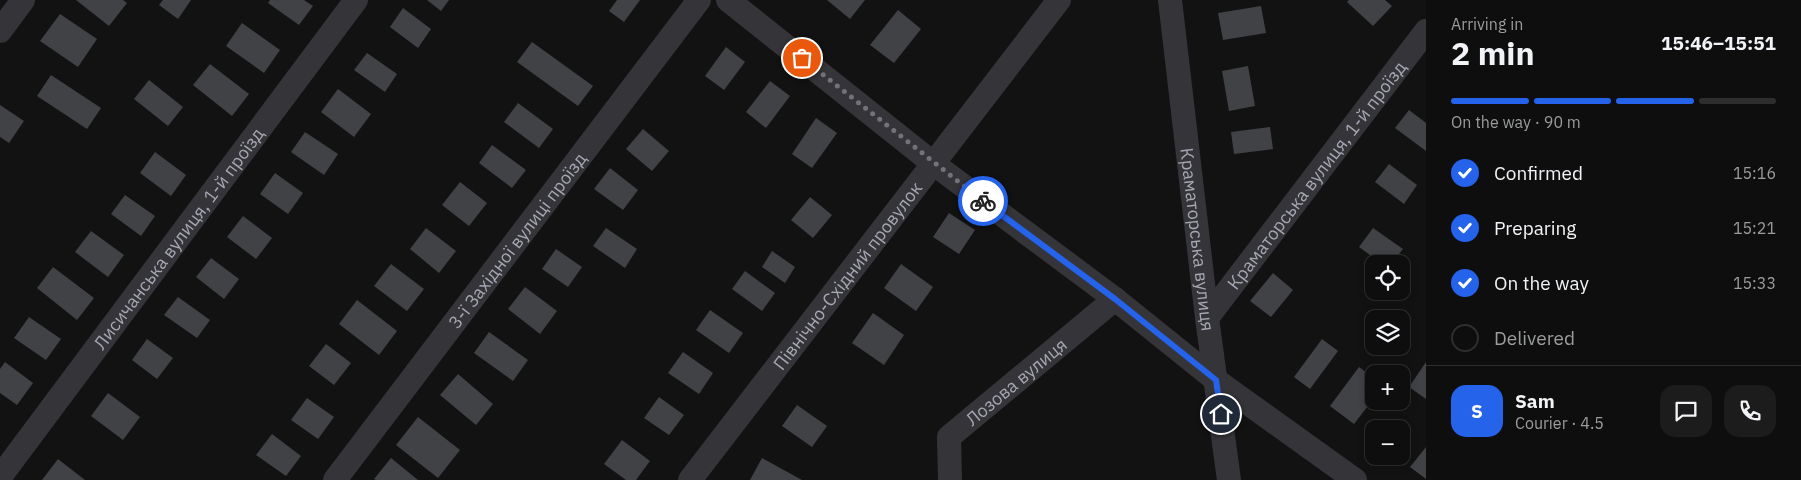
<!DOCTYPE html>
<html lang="en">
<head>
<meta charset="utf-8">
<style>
  :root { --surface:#0e0e0e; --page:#1c1c1c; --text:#f1f3f6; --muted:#9b9c9e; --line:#2e2e2e; --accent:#2563eb }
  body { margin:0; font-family:"IBM Plex Sans",sans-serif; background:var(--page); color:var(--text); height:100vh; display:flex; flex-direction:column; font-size:19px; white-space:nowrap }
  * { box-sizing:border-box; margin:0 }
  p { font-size:16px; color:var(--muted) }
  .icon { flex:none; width:28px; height:28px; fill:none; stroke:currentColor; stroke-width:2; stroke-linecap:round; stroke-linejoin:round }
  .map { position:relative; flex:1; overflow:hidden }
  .panel { display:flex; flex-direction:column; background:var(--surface); width:375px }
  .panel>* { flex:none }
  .controls { position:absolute; left:1365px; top:255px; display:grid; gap:10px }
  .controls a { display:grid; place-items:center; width:45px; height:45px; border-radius:10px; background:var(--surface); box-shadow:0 2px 8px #0003,0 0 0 1px var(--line); font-size:25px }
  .pin { position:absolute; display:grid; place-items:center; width:42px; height:42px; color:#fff; margin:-21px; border:2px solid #fff; border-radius:50%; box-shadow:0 1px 5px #0007 }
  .courier { position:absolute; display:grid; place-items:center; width:50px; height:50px; margin:-25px; border:4px solid #2563eb; border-radius:50%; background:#fff; color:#222; box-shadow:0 1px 6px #0007 }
  .headline em { font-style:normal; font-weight:700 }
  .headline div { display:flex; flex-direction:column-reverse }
  .headline { display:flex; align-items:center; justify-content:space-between; height:85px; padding:0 25px }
  h1 { font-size:32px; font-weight:700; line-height:38px }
  .bar { display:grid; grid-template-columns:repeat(4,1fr); gap:8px 5px; align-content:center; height:60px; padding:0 25px }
  .bar i { height:6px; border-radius:4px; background:var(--line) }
  .bar .on { background:var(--accent) }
  .bar p { grid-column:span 4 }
  .line { display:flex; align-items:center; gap:12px; padding:0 25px; border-top:1px solid var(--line) }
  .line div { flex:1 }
  .round { display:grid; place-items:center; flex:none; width:52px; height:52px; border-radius:15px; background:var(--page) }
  ol { padding:0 25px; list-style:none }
  li { display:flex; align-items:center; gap:15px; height:55px }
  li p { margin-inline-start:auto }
  li .icon { padding:5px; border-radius:50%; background:var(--accent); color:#fff; stroke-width:4 }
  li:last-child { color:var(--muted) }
  li i { width:28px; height:28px; border:2px solid var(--line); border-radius:50% }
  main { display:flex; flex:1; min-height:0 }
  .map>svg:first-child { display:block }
</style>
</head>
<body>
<main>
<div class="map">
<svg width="1426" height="480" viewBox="0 0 1426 480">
  <rect width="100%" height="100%" fill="#121213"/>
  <path fill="#414246" d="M76,0H123L127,3L109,26Z
    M163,0H191L178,19L159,5Z
    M270,0H304L313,6L299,25L268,3Z
    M427,0H449L441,11Z
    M617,0H640L624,22L609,11Z
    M827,0H865L850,19Z
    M1349,0H1385L1392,6L1373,26L1347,2Z
    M1261,6L1266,33L1223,40L1218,13Z
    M403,8L431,29L418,48L390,27Z
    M898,10L921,29L894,63L870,45Z
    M60,14L97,39L78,67L40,41Z
    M242,23L280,50L264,73L226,46Z
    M532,42L593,86L578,106L517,62Z
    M726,47L745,62L724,90L705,76Z
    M367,53L397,74L385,92L354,70Z
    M210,64L249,94L232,116L193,85Z
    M1248,66L1255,106L1229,111L1222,71Z
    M51,75L101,108L87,129L37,96Z
    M149,80L183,107L168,126L134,99Z
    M770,81L790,96L766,128L746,112Z
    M338,89L371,114L354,137L321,112Z
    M518,103L553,129L539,148L504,122Z
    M0,105L24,121L9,143L0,137Z
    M1409,110L1426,123V151L1395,128Z
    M816,118L837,133L812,168L792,154Z
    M1270,127L1273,149L1234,154L1231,132Z
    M643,129L669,151L652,171L626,149Z
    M305,132L338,154L324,175L291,152Z
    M492,145L526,170L512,188L479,163Z
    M155,152L186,175L171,196L140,173Z
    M1389,164L1417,185L1404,204L1375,182Z
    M610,168L638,190L623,210L594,189Z
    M275,173L303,193L288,214L260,194Z
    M460,182L487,203L469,226L442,205Z
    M125,195L155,216L141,236L111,214Z
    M810,197L832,215L813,238L791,220Z
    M949,213L975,230L959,254L933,237Z
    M243,216L272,238L256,259L227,237Z
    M426,228L456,251L439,273L410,249Z
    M606,228L637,249L625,268L593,246Z
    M1373,228L1403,249L1391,264H1382L1359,247Z
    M91,231L124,255L108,277L75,252Z
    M556,249L582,267L568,287L542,269Z
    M772,251L795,267L785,283L762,267Z
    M211,258L239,279L224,299L196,277Z
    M391,264L424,289L407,311L374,286Z
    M901,264L933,287L916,311L884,288Z
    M53,267L94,298L77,320L37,288Z
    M745,271L775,293L762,311L732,289Z
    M1273,273L1293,290L1271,317L1250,301Z
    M525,287L557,311L540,334L508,309Z
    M178,297L210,320L197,338L164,315Z
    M357,300L397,331L379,355L339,324Z
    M710,310L743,333L729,353L696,330Z
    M873,313L904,335L884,365L852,343Z
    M29,317L61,339L46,360L14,338Z
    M489,332L528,360L513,381L474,353Z
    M147,339L173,358L157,379L132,360Z
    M1322,339L1338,351L1310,389L1294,377Z
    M326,344L351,363L334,385L309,366Z
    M683,352L713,373L699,394L668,373Z
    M5,362L33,383L17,405L0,393V369Z
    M1426,362V399L1409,387Z
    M1359,367L1374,378V398L1354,424L1330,406Z
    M458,374L493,404L476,425L440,395Z
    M108,393L140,417L123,440L91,416Z
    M659,397L684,415L669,435L644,418Z
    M307,398L334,417L318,439L291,420Z
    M797,405L827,426L812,447L782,426Z
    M418,417L460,450L438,478L396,445Z
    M272,434L301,456L286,476L256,455Z
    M622,440L650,461L636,480H626L604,464Z
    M1426,447V479L1410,467Z
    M391,458L418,480H376L374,479Z
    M762,458L802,480H750Z
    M58,459L85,480H42Z"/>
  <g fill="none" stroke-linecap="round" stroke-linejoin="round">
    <g stroke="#353539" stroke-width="24">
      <path d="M728,0L934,164L1115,299L1217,381L1355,480"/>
      <path id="s1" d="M1170,0L1207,318L1229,480"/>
      <path d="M0,31L23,0"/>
      <path id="s2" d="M1207,318L1426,31"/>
      <path id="s3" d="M0,477L356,0"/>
      <path id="s4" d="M335,480L699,0"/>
      <path id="s5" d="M690,480L1059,0"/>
      <path id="s6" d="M950,480L949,437L1115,299"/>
    </g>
  </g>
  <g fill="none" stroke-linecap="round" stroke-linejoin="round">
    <path stroke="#72737a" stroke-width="5" stroke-dasharray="0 9" d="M802,58L983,201"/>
    <path stroke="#2563eb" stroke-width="6" d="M983,201L1115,299L1216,380L1221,414"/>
  </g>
  <g text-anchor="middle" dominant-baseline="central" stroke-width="5" stroke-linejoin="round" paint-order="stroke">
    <g font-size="18" fill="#a5a7b2" stroke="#0d0d0e">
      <text stroke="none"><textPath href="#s2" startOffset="180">Краматорська вулиця, 1-й проїзд</textPath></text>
      <text stroke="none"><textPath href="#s3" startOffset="298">Лисичанська вулиця, 1-й проїзд</textPath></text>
      <text stroke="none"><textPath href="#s4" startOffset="301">3-ї Західної вулиці проїзд</textPath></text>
      <text stroke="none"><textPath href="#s1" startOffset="241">Краматорська вулиця</textPath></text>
      <text stroke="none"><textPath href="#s5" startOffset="258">Північно-Східний провулок</textPath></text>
      <text stroke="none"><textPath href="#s6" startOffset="130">Лозова вулиця</textPath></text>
    </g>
  </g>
</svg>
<div class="controls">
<a><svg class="icon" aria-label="locate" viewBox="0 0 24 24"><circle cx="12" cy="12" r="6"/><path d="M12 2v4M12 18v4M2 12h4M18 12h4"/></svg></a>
<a><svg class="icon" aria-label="layers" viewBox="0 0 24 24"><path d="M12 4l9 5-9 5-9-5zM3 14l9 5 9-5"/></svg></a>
<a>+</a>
<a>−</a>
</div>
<div class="pin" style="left:802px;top:58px;background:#ea580c"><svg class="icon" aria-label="bag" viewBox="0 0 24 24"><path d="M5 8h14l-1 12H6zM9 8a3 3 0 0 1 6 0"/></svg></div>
<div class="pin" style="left:1221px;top:414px;background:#1f2937"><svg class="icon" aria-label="home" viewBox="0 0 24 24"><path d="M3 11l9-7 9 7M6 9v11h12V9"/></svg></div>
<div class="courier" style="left:983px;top:201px"><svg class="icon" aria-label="bike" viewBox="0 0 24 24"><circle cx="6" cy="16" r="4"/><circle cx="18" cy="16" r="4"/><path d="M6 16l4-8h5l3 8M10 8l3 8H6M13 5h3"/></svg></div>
</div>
<section class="panel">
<div class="headline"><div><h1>2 min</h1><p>Arriving in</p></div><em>15:46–15:51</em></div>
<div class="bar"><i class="on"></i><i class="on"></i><i class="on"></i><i></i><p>On the way · 90 m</p></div>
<ol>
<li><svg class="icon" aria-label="check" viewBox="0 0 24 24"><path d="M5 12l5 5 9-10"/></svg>Confirmed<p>15:16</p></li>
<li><svg class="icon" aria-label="check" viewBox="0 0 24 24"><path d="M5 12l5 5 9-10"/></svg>Preparing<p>15:21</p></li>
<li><svg class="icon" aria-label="check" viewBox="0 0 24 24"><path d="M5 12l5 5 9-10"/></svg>On the way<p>15:33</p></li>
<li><i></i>Delivered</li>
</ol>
<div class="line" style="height:90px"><b class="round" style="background:var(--accent);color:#fff">S</b><div><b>Sam</b><p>Courier · 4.5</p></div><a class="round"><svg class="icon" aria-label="chat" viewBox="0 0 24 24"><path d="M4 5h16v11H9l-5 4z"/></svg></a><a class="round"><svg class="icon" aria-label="phone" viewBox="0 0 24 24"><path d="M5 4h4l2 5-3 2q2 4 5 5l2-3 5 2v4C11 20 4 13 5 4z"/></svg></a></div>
</section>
</main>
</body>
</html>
